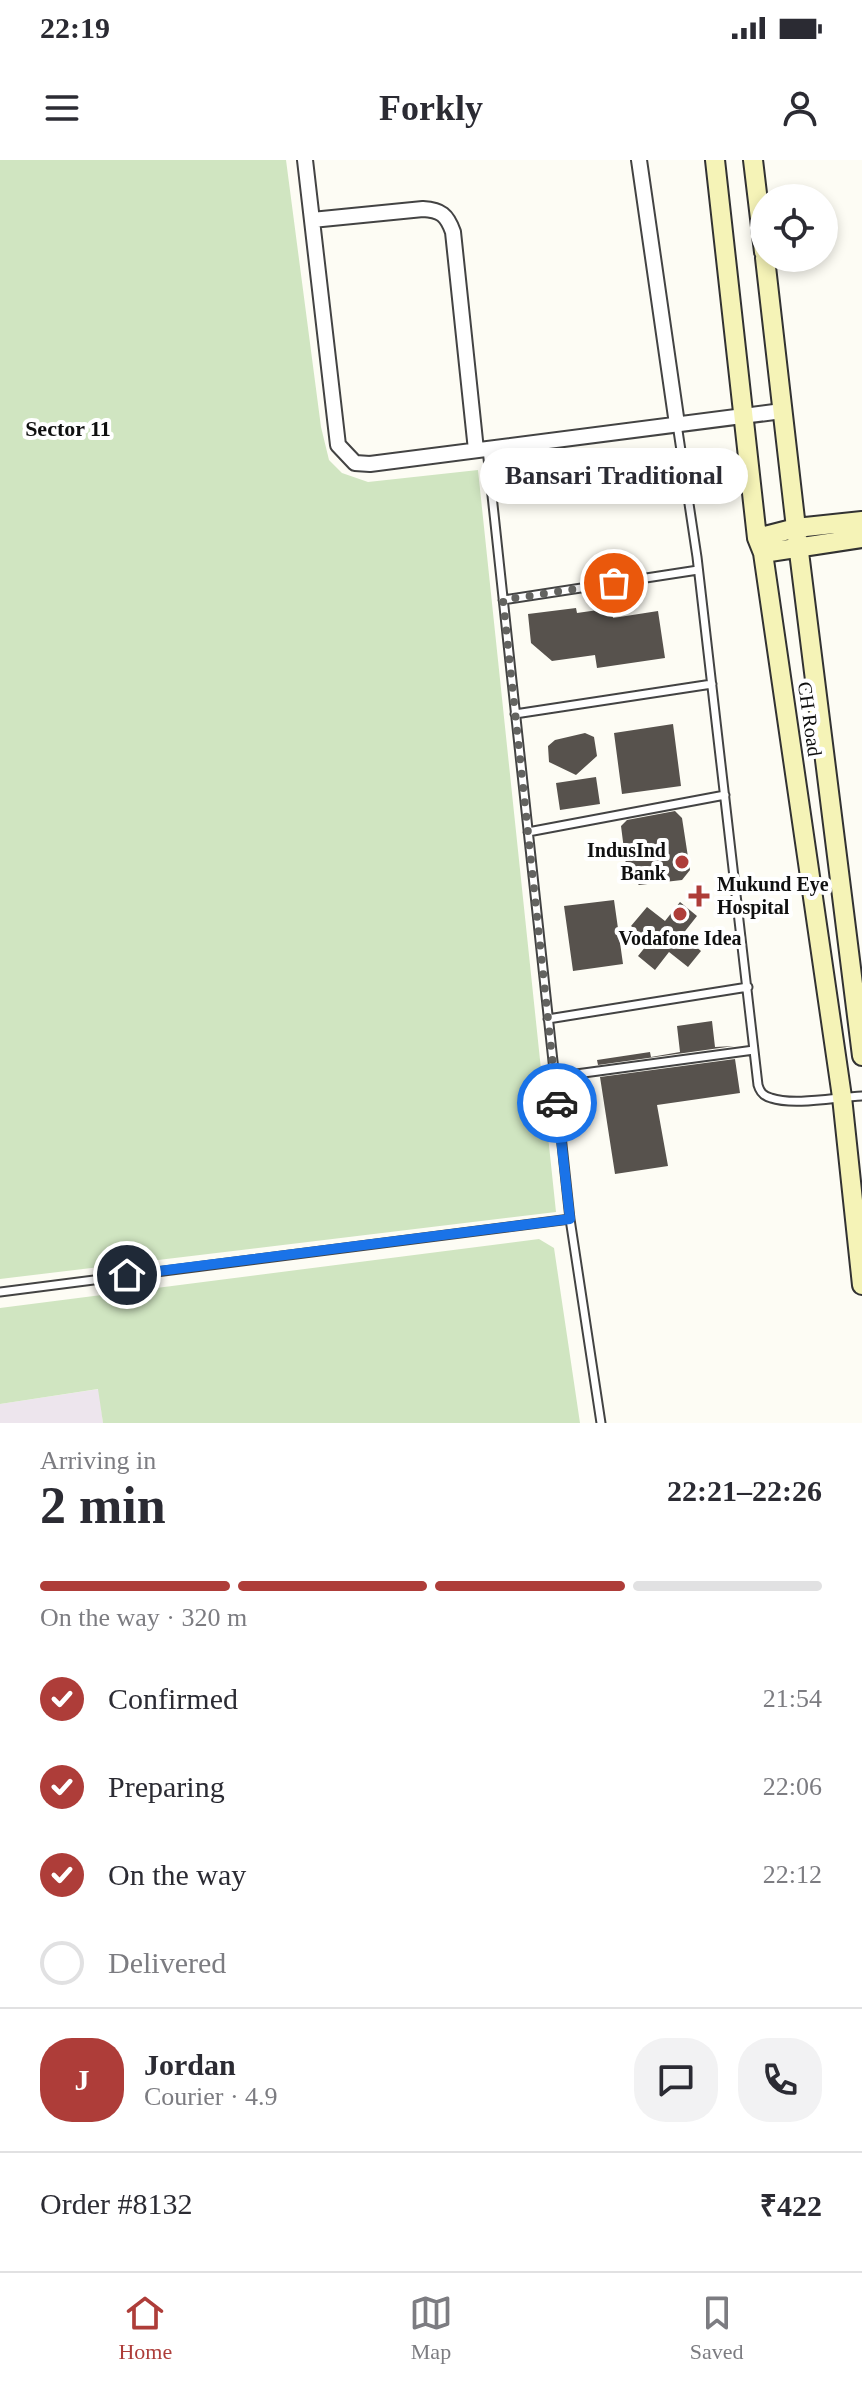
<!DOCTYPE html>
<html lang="en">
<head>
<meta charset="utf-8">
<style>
  :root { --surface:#fff; --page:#f2f2f3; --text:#2b2b33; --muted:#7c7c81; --line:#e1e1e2; --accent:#ae3d39 }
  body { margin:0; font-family:"Times New Roman",serif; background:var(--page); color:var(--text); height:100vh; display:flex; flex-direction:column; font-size:30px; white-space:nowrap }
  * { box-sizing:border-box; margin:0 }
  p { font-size:26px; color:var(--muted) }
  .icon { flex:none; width:44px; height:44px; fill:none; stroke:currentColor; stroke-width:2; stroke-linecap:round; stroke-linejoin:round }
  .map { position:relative; height:1263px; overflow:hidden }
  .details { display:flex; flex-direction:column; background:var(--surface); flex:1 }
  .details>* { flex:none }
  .tools { position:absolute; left:750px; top:24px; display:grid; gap:16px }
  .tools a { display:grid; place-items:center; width:88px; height:88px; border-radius:50%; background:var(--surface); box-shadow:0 4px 12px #0003; font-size:40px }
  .pin { position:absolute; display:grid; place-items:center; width:68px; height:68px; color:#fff; margin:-34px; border:4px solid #fff; border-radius:50%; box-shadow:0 2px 8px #0007 }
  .courier { position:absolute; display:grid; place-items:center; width:80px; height:80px; margin:-40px; border:6px solid #1a73e8; border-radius:50%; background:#fff; color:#222; box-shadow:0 2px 10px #0007 }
  .bubble { position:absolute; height:56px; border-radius:28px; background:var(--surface); box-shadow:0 4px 12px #0003; font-size:26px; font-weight:600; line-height:56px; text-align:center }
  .head em { font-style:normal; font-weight:600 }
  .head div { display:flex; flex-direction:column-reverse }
  .head { display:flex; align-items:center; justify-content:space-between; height:136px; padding:0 40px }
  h1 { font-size:52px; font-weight:600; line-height:60px }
  .bar { display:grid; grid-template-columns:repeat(4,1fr); gap:12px 8px; align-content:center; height:96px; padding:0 40px }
  .bar i { height:10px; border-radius:6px; background:var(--line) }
  .bar .current { background:var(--accent) }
  .bar p { grid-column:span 4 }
  .line { display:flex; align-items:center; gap:20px; padding:0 40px; border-top:2px solid var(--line) }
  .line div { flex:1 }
  .round { display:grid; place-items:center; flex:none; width:84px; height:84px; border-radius:32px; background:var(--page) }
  ol { padding:0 40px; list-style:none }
  li { display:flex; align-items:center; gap:24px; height:88px }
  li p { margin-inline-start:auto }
  li .icon { padding:8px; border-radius:50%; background:var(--accent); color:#fff; stroke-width:4 }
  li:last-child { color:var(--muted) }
  li i { width:44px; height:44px; border:4px solid var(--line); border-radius:50% }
  .status { display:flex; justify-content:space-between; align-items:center; height:56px; padding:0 40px; background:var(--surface); direction:ltr }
  .status svg { height:22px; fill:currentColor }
  header { display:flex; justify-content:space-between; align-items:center; height:104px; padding:0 40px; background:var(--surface); font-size:36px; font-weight:600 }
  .menu { display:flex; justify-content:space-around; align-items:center; height:112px; border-top:2px solid var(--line); background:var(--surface); font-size:22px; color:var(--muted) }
  .menu a { display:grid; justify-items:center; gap:4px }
  .menu .current { color:var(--accent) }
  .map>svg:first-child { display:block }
</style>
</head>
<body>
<div class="status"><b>22:19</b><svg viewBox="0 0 49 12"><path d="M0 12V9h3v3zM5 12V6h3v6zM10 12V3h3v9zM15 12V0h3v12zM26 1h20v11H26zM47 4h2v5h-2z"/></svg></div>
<header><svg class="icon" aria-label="menu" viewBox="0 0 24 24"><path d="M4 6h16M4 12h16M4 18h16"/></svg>Forkly<svg class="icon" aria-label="person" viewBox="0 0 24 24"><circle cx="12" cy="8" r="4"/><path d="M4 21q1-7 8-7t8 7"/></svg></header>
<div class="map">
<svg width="862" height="1263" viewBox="0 0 862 1263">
  <rect width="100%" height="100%" fill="#fdfcf4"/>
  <path fill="#ede5ed" d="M99,1229L103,1263H0V1244Z"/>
  <path fill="#d0e5c1" d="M0,0H286L321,267L329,300L342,313L368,322L478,310L556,1052L0,1119Z
    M539,1079L554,1088L580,1263H103L98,1229L0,1244V1148Z"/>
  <path fill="#57524d" d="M560,312L563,336L518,342L515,318Z
    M576,448L577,453L612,448L613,458L658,451L665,498L597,508L595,495L552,501L531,483L528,454Z
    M673,564L681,626L622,634L614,573Z
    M585,573L594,577L597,596L576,615L549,602L548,586L555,580Z
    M596,617L600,644L560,650L556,623Z
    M675,651L682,658L690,710L682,720L639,725L627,713L621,666L627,660Z
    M614,740L623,804L573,811L564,746Z
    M680,742L697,756L682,775L701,791L688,807L669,792L655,810L638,796L650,781L631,766L647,747L665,761Z
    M712,861L715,887L734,886L598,905L597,900L650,892L651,897L680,892L677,866Z
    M735,899L740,933L657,945L668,1006L615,1014L600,917Z"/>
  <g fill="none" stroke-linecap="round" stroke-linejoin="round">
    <defs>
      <path id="lane" d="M677,264L697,397L758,925C760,932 763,936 771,938C794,946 837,937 862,936
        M487,289L570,1059
        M503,440L698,410
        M515,554L712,524
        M528,672L725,635
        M548,859L748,827
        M554,917L754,890
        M0,1132L570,1059L601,1263"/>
      <path id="street" d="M305,0L338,285L355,303L370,304L782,251
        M639,0L677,264
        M312,60L423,49C441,50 447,55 453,72L476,290"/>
      <path id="secondary" d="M715,0L757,378L763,393L842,937L862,1125
        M753,0L764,92
        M765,98L796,368L862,896
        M757,378L796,368L862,361
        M763,393L862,378"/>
    </defs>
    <use href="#lane" stroke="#434343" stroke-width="11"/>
    <use href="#street" stroke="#434343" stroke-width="18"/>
    <use href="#secondary" stroke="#323232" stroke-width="22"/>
    <use href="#lane" stroke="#fff" stroke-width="7"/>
    <use href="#street" stroke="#fff" stroke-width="14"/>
    <use href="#secondary" stroke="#f5f3b7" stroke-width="18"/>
  </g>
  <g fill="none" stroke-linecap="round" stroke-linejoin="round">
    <path stroke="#636360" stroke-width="8" stroke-dasharray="0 14.4" d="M557,943L503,440L614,423"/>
    <path stroke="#1a73e8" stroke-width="10" d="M127,1115L570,1059L557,943"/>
  </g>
  <g fill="#ae3d39" stroke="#fff" stroke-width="3">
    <circle cx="682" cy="702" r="8"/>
    <path d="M695 724h8v8h8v8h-8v8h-8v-8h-8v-8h8z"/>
    <circle cx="680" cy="754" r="8"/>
  </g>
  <g text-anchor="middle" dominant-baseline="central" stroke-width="8" stroke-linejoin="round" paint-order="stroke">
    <g font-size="20" fill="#101010" stroke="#fff">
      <text transform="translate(810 559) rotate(82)">CH Road</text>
    </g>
    <g font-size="20" font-weight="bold" fill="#101010" stroke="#fff" text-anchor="end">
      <text x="666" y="690">IndusInd<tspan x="666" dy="23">Bank</tspan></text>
      <text x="717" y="724" text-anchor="start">Mukund Eye<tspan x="717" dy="23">Hospital</tspan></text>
      <text x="680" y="778" text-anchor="middle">Vodafone Idea</text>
    </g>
    <g font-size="22" font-weight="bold" fill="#101010" stroke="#fff">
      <text x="68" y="268">Sector 11</text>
    </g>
  </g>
</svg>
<div class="tools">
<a><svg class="icon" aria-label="locate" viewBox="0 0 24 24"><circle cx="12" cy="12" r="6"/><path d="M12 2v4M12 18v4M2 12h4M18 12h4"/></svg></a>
</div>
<div class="pin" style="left:614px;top:423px;background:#ea580c"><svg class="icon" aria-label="bag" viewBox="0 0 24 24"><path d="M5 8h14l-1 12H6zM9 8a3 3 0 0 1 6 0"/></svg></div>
<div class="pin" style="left:127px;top:1115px;background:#1f2937"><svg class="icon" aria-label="home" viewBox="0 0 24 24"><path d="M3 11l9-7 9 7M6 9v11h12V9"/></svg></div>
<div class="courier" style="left:557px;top:943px"><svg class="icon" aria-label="car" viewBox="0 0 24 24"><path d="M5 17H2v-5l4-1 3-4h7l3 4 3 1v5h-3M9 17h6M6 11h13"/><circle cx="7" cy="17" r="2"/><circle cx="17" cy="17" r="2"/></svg></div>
<div class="bubble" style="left:480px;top:288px;width:268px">Bansari Traditional</div>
</div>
<section class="details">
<div class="head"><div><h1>2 min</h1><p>Arriving in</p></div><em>22:21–22:26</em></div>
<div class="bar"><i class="current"></i><i class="current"></i><i class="current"></i><i></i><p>On the way · 320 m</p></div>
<ol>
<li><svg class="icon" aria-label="check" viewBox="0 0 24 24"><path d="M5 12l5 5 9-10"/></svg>Confirmed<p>21:54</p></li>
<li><svg class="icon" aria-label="check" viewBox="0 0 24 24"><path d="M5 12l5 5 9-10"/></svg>Preparing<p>22:06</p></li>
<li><svg class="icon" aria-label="check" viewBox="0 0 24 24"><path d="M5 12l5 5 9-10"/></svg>On the way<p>22:12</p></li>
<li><i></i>Delivered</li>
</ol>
<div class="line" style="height:144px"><b class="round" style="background:var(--accent);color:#fff">J</b><div><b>Jordan</b><p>Courier · 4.9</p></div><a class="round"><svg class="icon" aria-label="chat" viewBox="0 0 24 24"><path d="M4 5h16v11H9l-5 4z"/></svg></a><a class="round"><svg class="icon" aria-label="phone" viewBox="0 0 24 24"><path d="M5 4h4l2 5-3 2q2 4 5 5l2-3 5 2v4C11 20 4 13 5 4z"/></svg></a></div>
<div class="line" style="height:104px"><div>Order #8132</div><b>₹422</b></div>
</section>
<nav class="menu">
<a class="current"><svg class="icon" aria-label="home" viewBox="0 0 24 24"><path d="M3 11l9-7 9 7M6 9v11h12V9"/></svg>Home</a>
<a><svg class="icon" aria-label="map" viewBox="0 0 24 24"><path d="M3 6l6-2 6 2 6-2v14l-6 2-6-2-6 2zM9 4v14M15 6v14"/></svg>Map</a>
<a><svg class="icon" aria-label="saved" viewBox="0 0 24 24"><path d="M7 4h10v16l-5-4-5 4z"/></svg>Saved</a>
</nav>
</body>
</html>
